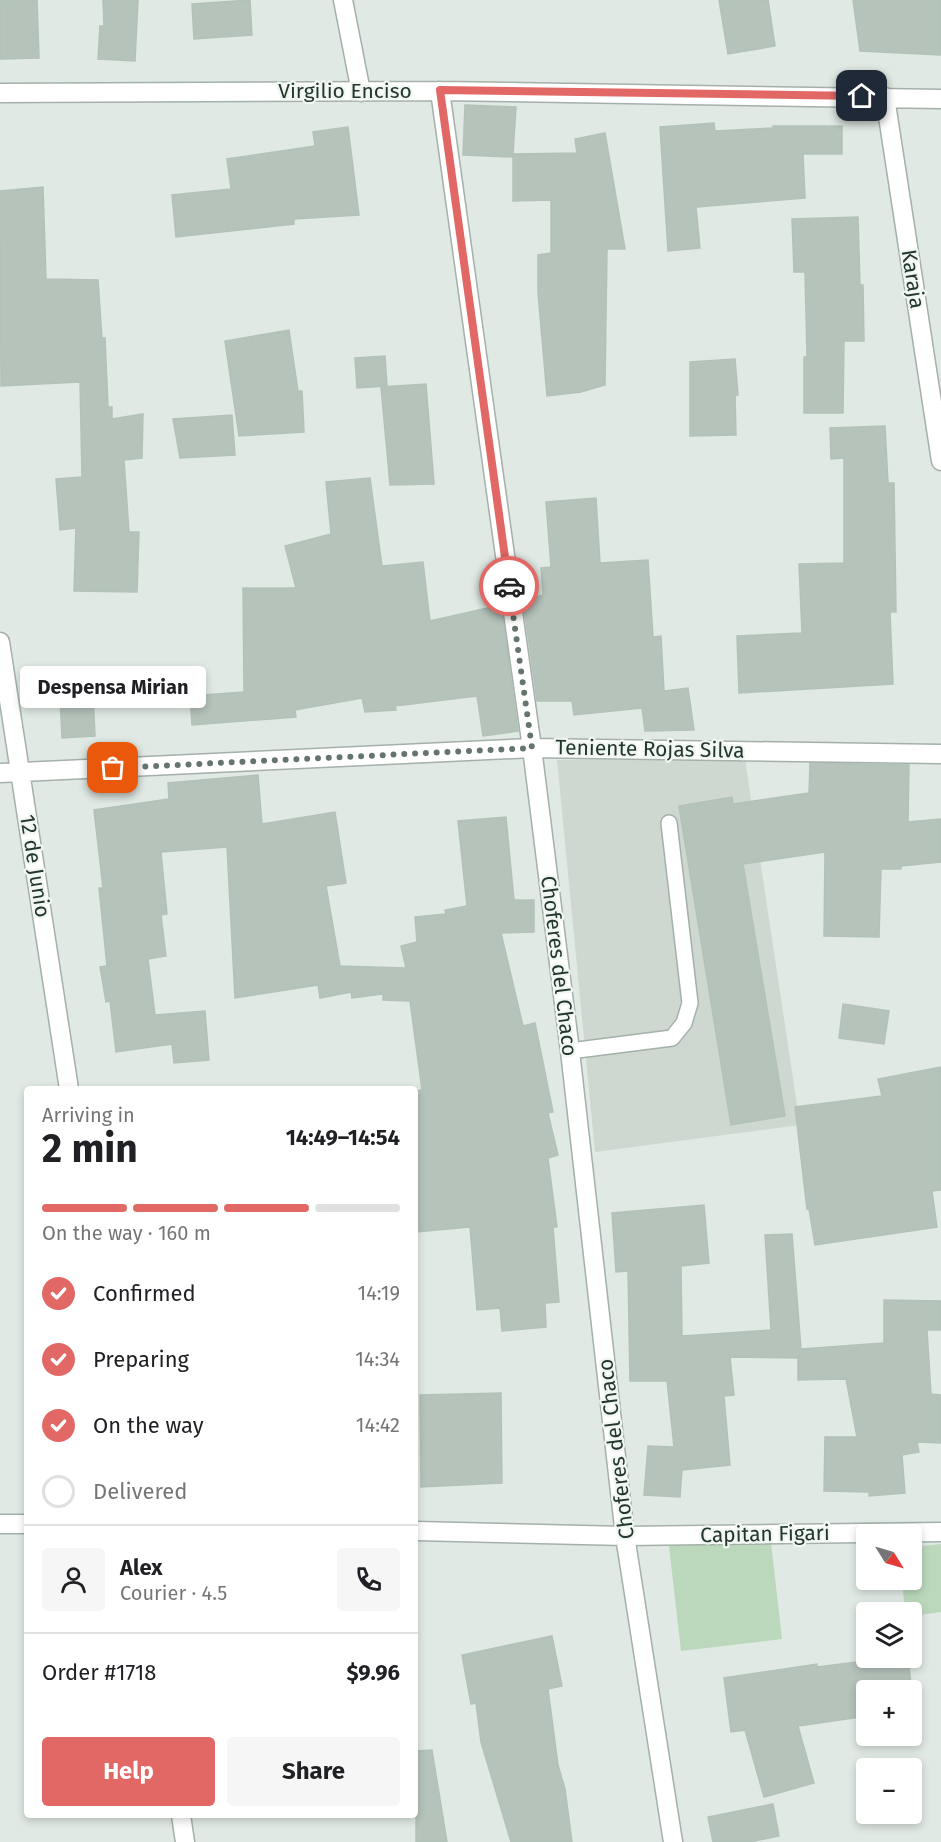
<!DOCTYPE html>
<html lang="en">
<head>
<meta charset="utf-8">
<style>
  :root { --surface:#fff; --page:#f6f6f6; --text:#202124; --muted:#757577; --line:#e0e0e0; --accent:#e16865 }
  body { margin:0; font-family:"Fira Sans",sans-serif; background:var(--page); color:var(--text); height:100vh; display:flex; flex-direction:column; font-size:22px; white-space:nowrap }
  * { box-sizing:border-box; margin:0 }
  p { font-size:20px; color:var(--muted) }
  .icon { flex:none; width:33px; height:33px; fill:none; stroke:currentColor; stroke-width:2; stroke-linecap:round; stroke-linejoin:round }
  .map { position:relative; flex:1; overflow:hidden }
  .side { position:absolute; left:24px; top:1086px; width:394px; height:732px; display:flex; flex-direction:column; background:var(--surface); border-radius:6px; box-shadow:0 3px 9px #0003 }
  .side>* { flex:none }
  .needle { width:39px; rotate:127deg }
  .tools { position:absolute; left:856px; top:1524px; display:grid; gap:12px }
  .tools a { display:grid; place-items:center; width:66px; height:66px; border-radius:6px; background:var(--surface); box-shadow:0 3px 9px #0003; font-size:30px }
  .pin { position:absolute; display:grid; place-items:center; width:51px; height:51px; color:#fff; margin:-26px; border-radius:12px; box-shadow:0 3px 9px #0006 }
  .courier { position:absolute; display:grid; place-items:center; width:60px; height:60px; margin:-30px; border:4px solid #e16865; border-radius:50%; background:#fff; color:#222; box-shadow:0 2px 8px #0007 }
  .bubble { position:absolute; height:42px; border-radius:6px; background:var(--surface); box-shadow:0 3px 9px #0003; font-size:20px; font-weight:700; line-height:42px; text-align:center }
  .overview em { font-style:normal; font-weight:700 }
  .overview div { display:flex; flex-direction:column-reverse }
  .overview { display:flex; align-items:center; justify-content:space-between; height:102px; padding:0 18px }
  h1 { font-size:39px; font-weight:700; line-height:45px }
  .bar { display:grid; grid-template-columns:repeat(4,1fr); gap:9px 6px; align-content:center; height:72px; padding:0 18px }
  .bar i { height:8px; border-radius:4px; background:var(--line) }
  .bar .active { background:var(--accent) }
  .bar p { grid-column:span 4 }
  .line { display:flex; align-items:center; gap:15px; padding:0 18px; border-top:2px solid var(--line) }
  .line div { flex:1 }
  .round { display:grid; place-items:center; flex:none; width:63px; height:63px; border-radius:6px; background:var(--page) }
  ol { padding:0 18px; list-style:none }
  li { display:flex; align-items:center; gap:18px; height:66px }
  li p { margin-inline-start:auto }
  li .icon { padding:6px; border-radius:50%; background:var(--accent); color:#fff; stroke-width:4 }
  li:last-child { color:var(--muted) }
  li i { width:33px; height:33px; border:3px solid var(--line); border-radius:50% }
  .cta { display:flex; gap:12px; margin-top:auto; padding:12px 18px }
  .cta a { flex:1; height:69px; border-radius:6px; background:var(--accent); color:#fff; font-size:24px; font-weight:700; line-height:69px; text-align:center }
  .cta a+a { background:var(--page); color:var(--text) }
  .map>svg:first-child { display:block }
</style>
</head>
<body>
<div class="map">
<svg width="941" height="1842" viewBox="0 0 941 1842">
  <rect width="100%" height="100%" fill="#e0e9e3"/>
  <path fill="#ced8d1" d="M745,759L800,1125L595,1152L557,760Z"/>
  <path fill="#bbd8bc" d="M770,1534L782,1639L681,1651L669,1546Z
    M941,1544V1612L912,1616V1612H905L902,1580H912V1547Z"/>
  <path fill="#b5c3bb" stroke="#b3c2b8" stroke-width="1.5" d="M0,0H37L39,58L0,59Z
    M103,0H138L135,61L98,59L100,26H104Z
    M250,0L252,35L194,39L192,4Z
    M719,0H768L775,46L728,54Z
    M853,0H941V55L860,51Z
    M465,105L516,107L513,154L577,153L575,139L605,133L625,249H607L605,385L581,392L547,396L538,293V255L551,253V200L513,201V157L463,155Z
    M714,123L715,131L773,128V126H842V154H803L805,198L696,207L700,248L668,251L660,127Z
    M348,127L359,215L294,219V224L176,237L172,195L231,189L227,159L315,146L313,132Z
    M43,187L46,279L98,280L102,338H105L108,407H112V419L143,414L142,458L124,460L129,532H139L137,592L74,591L76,528L60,530L56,479L82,477L80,382L1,386L0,191Z
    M858,217L860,285H863L864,341H844L843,413H804V357H807L805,272H794L792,219Z
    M289,330L298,391H302L304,432L239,436L225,341Z
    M385,356L387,386L357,388L355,358Z
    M735,359L738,395H735L736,435L690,436V362Z
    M426,384L434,484L390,485L381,387Z
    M232,415L235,455L180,458L173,419Z
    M885,426L888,483H894L896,612H890L893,684L739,693L737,636L802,633L799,564L844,563V458L831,459L830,428Z
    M370,478L382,566L423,562L430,621L501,605L518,731L483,736L477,696L395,706L396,710L365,712L362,698L295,710L296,717L192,725L190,696L244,692L243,588H296L285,546L331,534L326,482Z
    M596,498L600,563L648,560L653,637L661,636L664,691L688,688L694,730L645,731L642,708L574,715L572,701H537L523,600L543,595L541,568L551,567L546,502Z
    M93,694L95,736L62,738L60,697Z
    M810,763L909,765L908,822L941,819V862L901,866V869H881L879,937L824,936L825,852L743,864L785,1116L731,1125L679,806L732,797L733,804L809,793Z
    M258,775L262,824L335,812L346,883L326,886L340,966L406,968L401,946L417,942L415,917L446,914L445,910L467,906L458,821L506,817L514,900H534V932L501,933L523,1026L535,1023L553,1112L548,1113L558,1155L548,1158L557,1227H553L559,1302L545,1303L546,1327L502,1331L500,1308L477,1310L470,1227L416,1232V1091L422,1090L410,1001L383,1000V994L352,998L351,992L320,998L318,985L235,998L227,847L161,852L167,914L161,915L166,956L148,959L155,1015L205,1011L209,1060L174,1063L172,1044L116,1052L110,1001L106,1002L100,967L107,966L99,888H103L94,810L169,799L168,783Z
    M843,1004L889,1011L884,1044L839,1038Z
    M941,1067V1190L932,1191L937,1227L815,1245L809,1209H807L795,1107L882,1096L878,1079Z
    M704,1205L709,1263L681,1266L682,1336L771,1330L765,1235L792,1234L801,1349L884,1343V1300L941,1301V1330H927L931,1394L941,1395V1443L917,1442L919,1452L902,1455L905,1493L869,1496V1492L824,1491L825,1437H857L846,1379L798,1380V1358L730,1357L734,1395L724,1396L730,1465L682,1470L680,1497L644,1495L648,1446L674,1447L667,1381H630L628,1271L616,1272L612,1213Z
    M501,1393L502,1483L421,1487L420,1395Z
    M552,1636L562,1686L548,1689L558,1765L565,1789L572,1842H511L481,1742L476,1703L471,1704L462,1655Z
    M889,1658H908L914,1710H912V1690H867V1716L798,1726L814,1783L764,1797L745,1730L731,1732L724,1678L817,1664V1667Z
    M432,1750L447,1842H416V1751Z
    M773,1804L779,1836L749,1842H713L708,1817Z"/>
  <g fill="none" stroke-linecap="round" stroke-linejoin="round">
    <defs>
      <path id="service" d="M570,1051L672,1038L684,1023L690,1003L669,823"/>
      <path id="minor" d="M343,0L361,92
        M440,91L532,748L570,1051L625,1536L673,1842
        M0,93L440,91L941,99
        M885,97L941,461
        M0,642L69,1089
        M0,773L532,748L941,754
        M0,1524H27
        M416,1531L625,1536L941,1532
        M181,1815L185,1842"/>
    </defs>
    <use href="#service" stroke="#a4b0a9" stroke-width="18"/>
    <use href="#minor" stroke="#a4b0a9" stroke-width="21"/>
    <use href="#service" stroke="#fff" stroke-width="15"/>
    <use href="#minor" stroke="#fff" stroke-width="18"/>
  </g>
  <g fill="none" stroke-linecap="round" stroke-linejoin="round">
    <path stroke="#65756d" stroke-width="6" stroke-dasharray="0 10.8" d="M113,768L532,748L509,586"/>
    <path stroke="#e16865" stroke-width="8" d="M509,586L440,90L862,96"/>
  </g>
  <g text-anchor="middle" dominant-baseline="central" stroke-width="4.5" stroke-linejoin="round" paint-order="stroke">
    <g font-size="21" fill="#23372d" stroke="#f0f6f1">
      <text x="345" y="91">Virgilio Enciso</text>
      <text transform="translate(913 279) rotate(81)">Karaja</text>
      <text transform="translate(650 749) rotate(1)">Teniente Rojas Silva</text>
      <text transform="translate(35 866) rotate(81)">12 de Junio</text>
      <text transform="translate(559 966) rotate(83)">Choferes del Chaco</text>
      <text transform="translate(616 1449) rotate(-97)">Choferes del Chaco</text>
      <text transform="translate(765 1534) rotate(-1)">Capitan Figari</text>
    </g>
  </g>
</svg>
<div class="tools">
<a><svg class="needle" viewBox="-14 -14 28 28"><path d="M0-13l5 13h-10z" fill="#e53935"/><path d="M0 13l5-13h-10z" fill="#757577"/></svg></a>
<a><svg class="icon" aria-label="layers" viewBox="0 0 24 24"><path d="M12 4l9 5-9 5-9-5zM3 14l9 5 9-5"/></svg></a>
<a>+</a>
<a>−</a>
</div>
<div class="pin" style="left:113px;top:768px;background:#ea580c"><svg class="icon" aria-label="bag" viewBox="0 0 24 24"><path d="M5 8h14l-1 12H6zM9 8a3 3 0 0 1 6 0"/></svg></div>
<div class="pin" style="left:862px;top:96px;background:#1f2937"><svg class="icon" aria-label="home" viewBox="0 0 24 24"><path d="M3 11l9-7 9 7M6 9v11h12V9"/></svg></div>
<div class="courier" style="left:509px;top:586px"><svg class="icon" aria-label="car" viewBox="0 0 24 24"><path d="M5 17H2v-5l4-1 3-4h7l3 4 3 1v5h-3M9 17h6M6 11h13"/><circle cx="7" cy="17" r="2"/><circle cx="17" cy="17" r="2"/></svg></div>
<div class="bubble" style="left:20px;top:666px;width:186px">Despensa Mirian</div>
<section class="side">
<div class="overview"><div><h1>2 min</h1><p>Arriving in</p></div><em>14:49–14:54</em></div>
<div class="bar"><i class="active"></i><i class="active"></i><i class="active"></i><i></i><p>On the way · 160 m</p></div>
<ol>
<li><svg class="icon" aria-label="check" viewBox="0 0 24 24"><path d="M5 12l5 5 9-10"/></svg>Confirmed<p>14:19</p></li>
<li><svg class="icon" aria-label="check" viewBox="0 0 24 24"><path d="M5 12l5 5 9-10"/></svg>Preparing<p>14:34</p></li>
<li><svg class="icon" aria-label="check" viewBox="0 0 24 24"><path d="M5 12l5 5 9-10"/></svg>On the way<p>14:42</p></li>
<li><i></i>Delivered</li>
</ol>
<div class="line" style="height:108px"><a class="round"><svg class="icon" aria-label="person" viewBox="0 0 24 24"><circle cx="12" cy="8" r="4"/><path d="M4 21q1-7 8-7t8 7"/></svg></a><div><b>Alex</b><p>Courier · 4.5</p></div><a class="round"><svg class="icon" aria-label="phone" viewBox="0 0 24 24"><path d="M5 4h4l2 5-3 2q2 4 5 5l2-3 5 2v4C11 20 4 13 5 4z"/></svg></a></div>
<div class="line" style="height:78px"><div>Order #1718</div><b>$9.96</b></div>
<div class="cta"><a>Help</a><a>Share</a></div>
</section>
</div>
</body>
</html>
